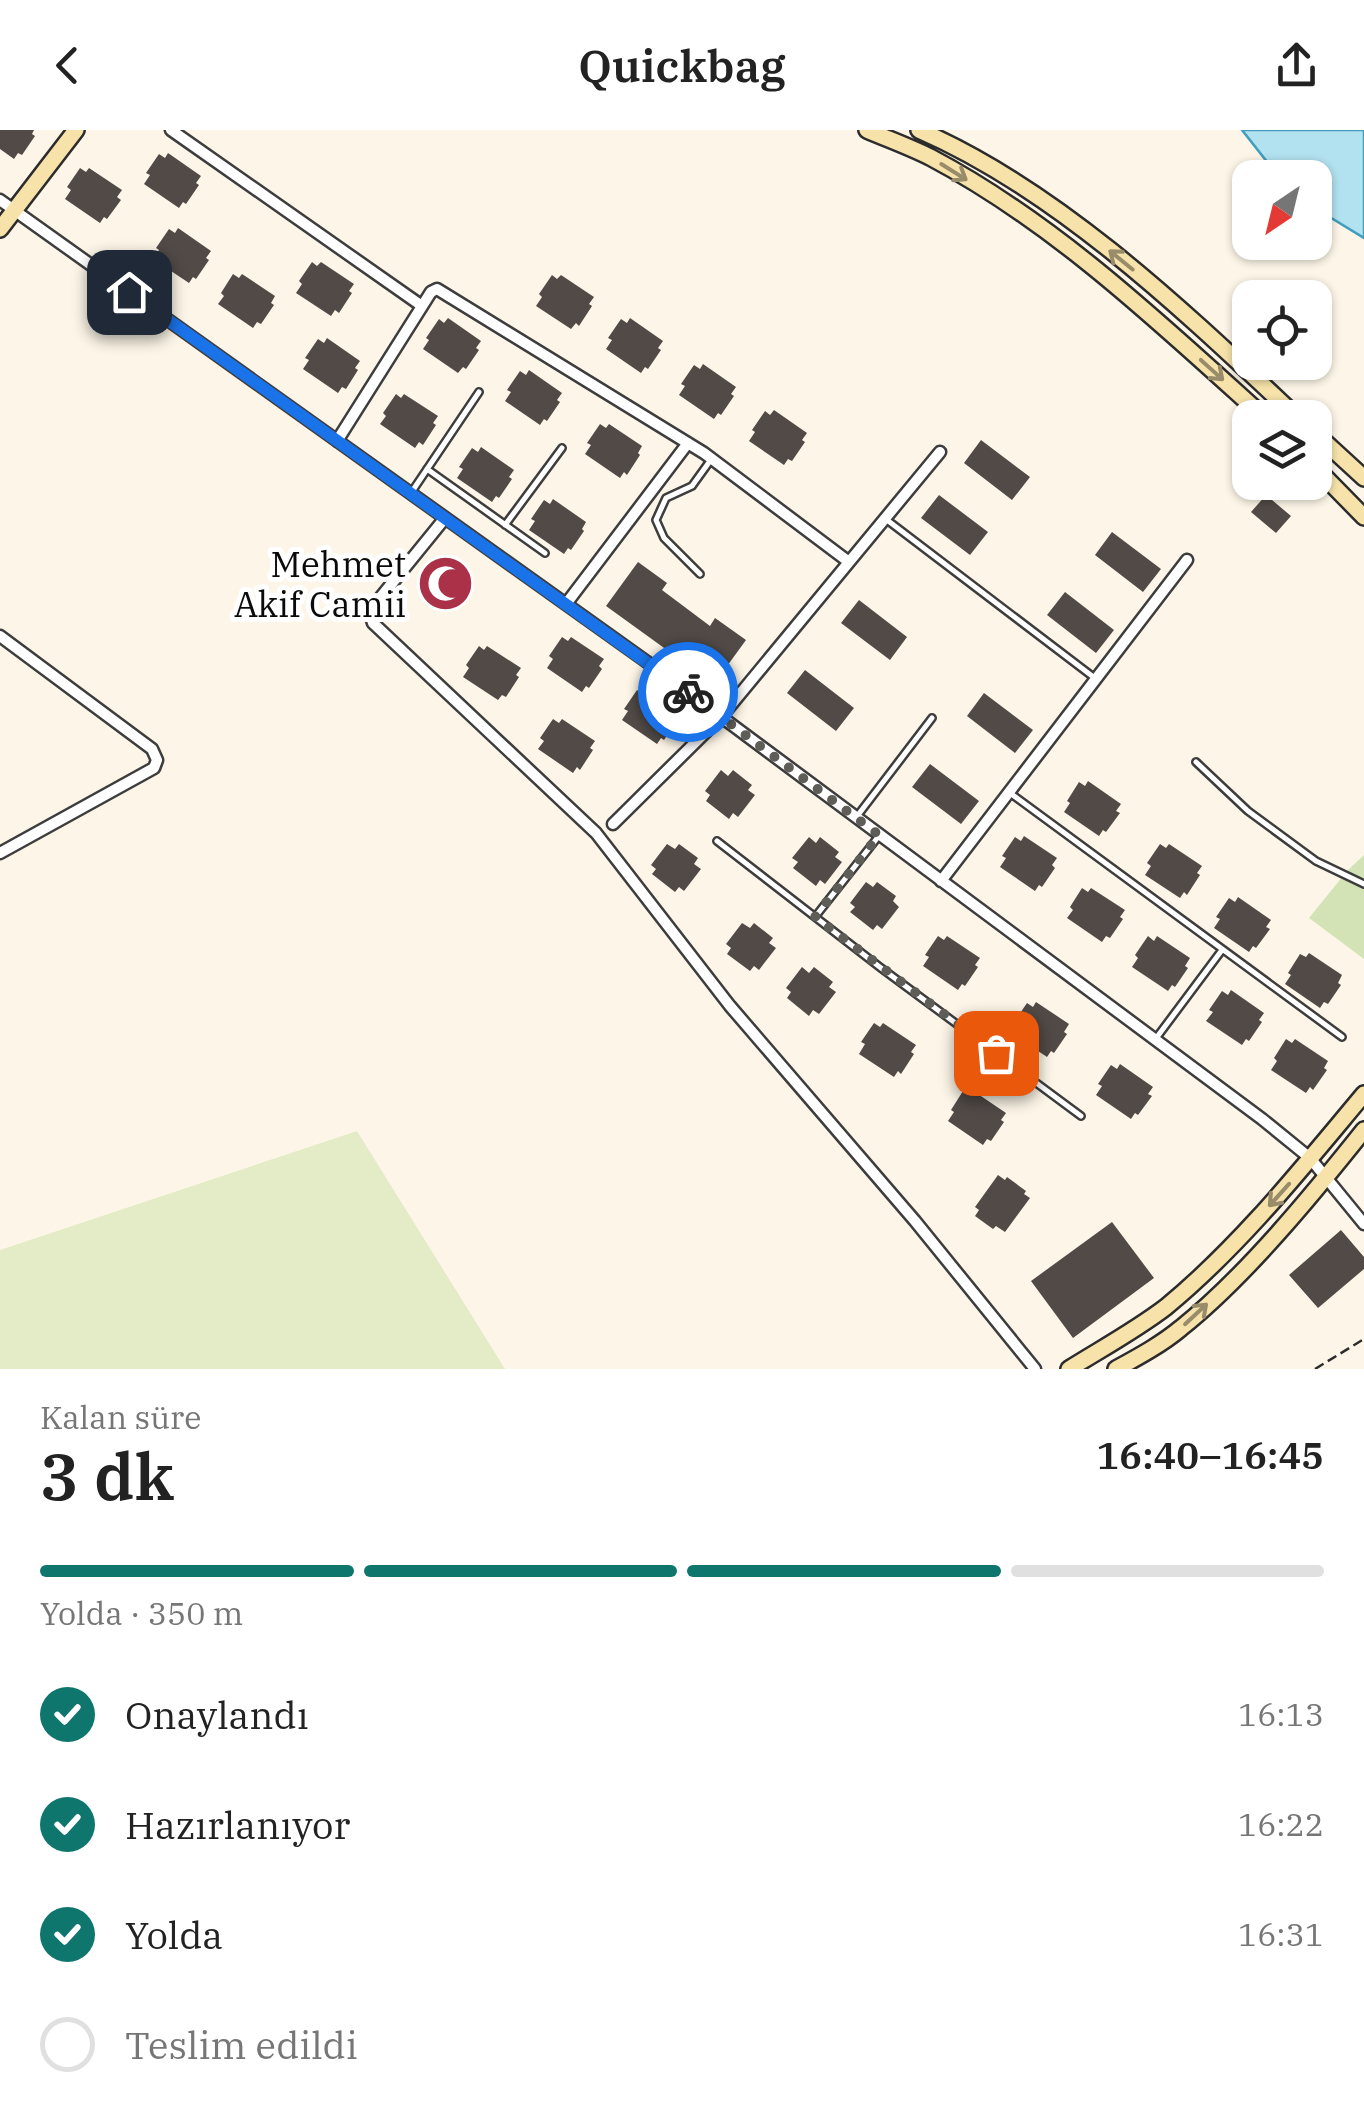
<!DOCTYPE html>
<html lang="tr">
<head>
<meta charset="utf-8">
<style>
  :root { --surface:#fff; --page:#f6f6f6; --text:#222; --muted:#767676; --line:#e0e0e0; --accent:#0f766e }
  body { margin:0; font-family:"IBM Plex Serif",serif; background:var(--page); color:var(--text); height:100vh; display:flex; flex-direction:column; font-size:38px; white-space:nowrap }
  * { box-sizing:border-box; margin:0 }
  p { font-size:32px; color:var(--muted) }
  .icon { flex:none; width:55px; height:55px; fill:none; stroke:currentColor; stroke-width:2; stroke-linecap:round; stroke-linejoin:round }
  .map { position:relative; height:1239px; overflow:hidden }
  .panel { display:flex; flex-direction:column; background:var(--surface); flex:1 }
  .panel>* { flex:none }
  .needle { width:65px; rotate:215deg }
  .tools { position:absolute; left:1232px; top:30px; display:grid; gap:20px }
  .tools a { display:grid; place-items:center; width:100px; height:100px; border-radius:20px; background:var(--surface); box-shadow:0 2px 8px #0004; font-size:50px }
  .pin { position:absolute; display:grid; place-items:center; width:85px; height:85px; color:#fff; margin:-42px; border-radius:20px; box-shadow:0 5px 15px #0006 }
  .courier { position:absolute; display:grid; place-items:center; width:100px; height:100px; margin:-50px; border:8px solid #1a73e8; border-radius:50%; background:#fff; color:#222; box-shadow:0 2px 12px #0007 }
  .overview em { font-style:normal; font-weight:600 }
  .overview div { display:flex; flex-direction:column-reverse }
  .overview { display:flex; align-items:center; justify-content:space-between; height:170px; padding:0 40px }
  h1 { font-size:65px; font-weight:600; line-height:75px }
  .bar { display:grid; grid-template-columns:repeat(4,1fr); gap:15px 10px; align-content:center; height:120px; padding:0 40px }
  .bar i { height:12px; border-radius:8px; background:var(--line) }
  .bar .on { background:var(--accent) }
  .bar p { grid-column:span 4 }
  ol { padding:0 40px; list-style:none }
  li { display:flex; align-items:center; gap:30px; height:110px }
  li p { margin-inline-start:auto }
  li .icon { padding:10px; border-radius:50%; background:var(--accent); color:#fff; stroke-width:4 }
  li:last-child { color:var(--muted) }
  li i { width:55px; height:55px; border:5px solid var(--line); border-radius:50% }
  header { display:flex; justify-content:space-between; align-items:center; height:130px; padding:0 40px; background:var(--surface); font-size:45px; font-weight:600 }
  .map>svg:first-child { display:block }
</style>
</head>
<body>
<header><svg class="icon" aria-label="back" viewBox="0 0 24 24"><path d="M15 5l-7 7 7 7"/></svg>Quickbag<svg class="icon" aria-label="share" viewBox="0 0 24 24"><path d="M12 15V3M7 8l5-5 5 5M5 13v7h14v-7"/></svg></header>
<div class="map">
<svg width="1364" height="1239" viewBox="0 0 1364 1239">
  <rect width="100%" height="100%" fill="#fdf6e8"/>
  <path fill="#d4e3b6" d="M1364,725V829L1309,788L1347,741Z"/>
  <path fill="#e4ebc7" d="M357,1001L505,1239H0V1120Z"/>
  <path fill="#b2e1ef" stroke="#419ebe" stroke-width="2.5" d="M1242,0H1364V108L1315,78V48L1279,47Z"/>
  <path fill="#514a47" d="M0,0H34L32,4L35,6L22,25L18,23L14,29L0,19Z
    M168,23L201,46L196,53L199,55L186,74L183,72L179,78L144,54L150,45L146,43L159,24L165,28Z
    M80,38L86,42L89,38L122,60L117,67L121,70L107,89L104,87L100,93L65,69L71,60L67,57Z
    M178,98L211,121L206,128L209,130L196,149L193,147L189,153L153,129L159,120L156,118L169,99L175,103Z
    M312,132L317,136L321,132L354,154L349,161L352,163L339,183L335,180L331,186L296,163L302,154L299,151Z
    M233,144L239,148L242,144L275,166L271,173L274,175L261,194L257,192L253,198L218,174L224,166L221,163Z
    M552,145L557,149L561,145L594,167L589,174L592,176L579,196L576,193L571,199L536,176L542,167L539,164Z
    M448,188L481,211L476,218L479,220L466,239L463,237L458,243L423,219L429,210L426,208L439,189L444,193Z
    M630,188L663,211L658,218L661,220L648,239L645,237L641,243L606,219L612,210L608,208L621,189L627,193Z
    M327,208L360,231L355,238L358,240L346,259L342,257L338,263L303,239L309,230L305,228L318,209L324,213Z
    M703,234L736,257L731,264L734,266L721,285L718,283L714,289L679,265L685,256L681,254L694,235L700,239Z
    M529,240L562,263L557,270L560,272L547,291L544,289L540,295L505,271L511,262L507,260L520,241L526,245Z
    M396,264L401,268L404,264L438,286L433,293L436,295L423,315L419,312L415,318L380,294L386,286L383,283Z
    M774,280L807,303L802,310L805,312L792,331L788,329L784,335L749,311L755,302L752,300L765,281L770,285Z
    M600,294L606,298L609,294L642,316L638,323L640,325L627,345L624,342L620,348L585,324L591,315L587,313Z
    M981,310L1030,347L1012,370L964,333Z
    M481,317L514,340L509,347L512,349L499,368L496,366L492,372L457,348L463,339L459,337L472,318L478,322Z
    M939,365L988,402L970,425L921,388Z
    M1266,365L1291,386L1276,403L1251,382Z
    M553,369L586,392L582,399L584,401L571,420L568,418L564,424L529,400L535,391L531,389L544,370L550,374Z
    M1112,402L1161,439L1143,462L1095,425Z
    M638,432L667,453L662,460L710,496L715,488L746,510L714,554L606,476Z
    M448,434L465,452L442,474L425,456Z
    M1065,462L1114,500L1096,523L1047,485Z
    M859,470L907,507L890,530L841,493Z
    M562,507L568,511L571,507L604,529L599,536L602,539L589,558L586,556L582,562L547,538L553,529L549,526Z
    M479,516L484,520L487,516L521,538L516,545L519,547L506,567L502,565L498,570L463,547L469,538L466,535Z
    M805,540L854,578L836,601L787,563Z
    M646,559L679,582L674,589L677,591L664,610L661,608L657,614L622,590L628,581L624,579L637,560L643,564Z
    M984,563L1033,600L1015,623L967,586Z
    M553,589L559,593L562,589L595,611L590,618L593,620L580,640L577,637L573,643L538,619L544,611L540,608Z
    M930,634L979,671L961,694L912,657Z
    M721,640L728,646L733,640L752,655L748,660L755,665L738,687L733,683L729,689L706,671L710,665L705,661Z
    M1088,651L1121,674L1116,681L1120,683L1106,702L1103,700L1099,706L1064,682L1070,673L1067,671L1079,652L1085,656Z
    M1024,706L1057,728L1052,735L1055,738L1042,757L1039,755L1035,761L1000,737L1006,728L1002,726L1015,707L1021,711Z
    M809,707L816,713L820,707L839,722L835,727L842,732L825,754L820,750L816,756L793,738L798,732L792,728Z
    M667,714L675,719L679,714L698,728L694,734L701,739L684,761L679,757L675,762L652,744L656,739L651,735Z
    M1160,714L1166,718L1169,714L1202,736L1197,743L1200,745L1187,765L1184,762L1180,768L1145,745L1151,736L1147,733Z
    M866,752L873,757L877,752L896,766L893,771L899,777L882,799L877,795L873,800L850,782L855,777L850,773Z
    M1082,758L1088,762L1091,758L1125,780L1120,787L1123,789L1110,808L1106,806L1102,812L1067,788L1073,780L1070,777Z
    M1238,767L1271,790L1266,797L1270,799L1256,818L1253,816L1249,822L1214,798L1220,789L1216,787L1229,768L1235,772Z
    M742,793L750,798L754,793L773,808L769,813L776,818L759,840L754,836L750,841L727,824L731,818L726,814Z
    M938,806L944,810L947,806L980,828L975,835L978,837L965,856L962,854L958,860L923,836L929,827L925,825Z
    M1148,806L1154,811L1157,806L1190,828L1185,836L1188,838L1175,857L1172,855L1168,861L1132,837L1138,828L1135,825Z
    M1309,823L1342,845L1338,853L1341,855L1328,874L1324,872L1320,878L1285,854L1291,845L1288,843L1300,824L1306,827Z
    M802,837L809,843L814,837L833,852L829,857L836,862L819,884L813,880L809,886L787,868L791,862L786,858Z
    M1231,860L1264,883L1259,890L1262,892L1249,911L1246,909L1242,915L1206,891L1213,882L1209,880L1222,861L1228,865Z
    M1036,872L1069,894L1064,902L1067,904L1054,923L1051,921L1047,927L1011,903L1018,894L1014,892L1027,873L1033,877Z
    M874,893L880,897L883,893L916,915L911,922L914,924L901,944L898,941L894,947L859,924L865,914L861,912Z
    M1286,909L1292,913L1295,909L1328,931L1324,938L1327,940L1313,960L1310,957L1306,963L1271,940L1277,931L1274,928Z
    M1120,934L1153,957L1148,964L1152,966L1138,985L1135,983L1131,989L1096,965L1102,956L1098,954L1111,935L1117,939Z
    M972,960L1006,983L1001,990L1004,992L991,1011L987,1009L983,1015L948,991L954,982L951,980L963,961L969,965Z
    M998,1045L1005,1050L1007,1047L1026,1061L1024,1064L1030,1068L1005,1102L996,1096L993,1099L975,1086L979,1080L975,1077Z
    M1112,1092L1154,1148L1073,1208L1031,1151Z
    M1341,1100L1364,1127V1139L1318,1178L1289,1145Z"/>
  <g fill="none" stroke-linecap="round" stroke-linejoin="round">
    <defs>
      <path id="lane" d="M427,339L545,423
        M411,363L479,262
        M887,390L1096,549
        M505,395L562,318
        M700,444L664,408L656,390L666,368L692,356L710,331
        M1196,632L1248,681L1316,731L1364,754
        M1010,663L1342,907
        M858,685L932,588
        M717,711L881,838L1081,986
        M815,787L878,707
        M1157,907L1222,820"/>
      <path id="street" d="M171,0L422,176
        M0,70L661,542L1262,989L1310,1028L1364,1094
        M337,311L431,162L437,159L704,323L849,432
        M445,388L376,473L370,483L373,493L596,703L730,876L915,1091L1035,1239
        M566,474L688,313
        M0,506L152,619L157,630L154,638L0,723
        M613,694L721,587L940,322
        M941,751L1187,430"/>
      <path id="secondary" d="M867,0C888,9 910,17 930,27C1055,93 1161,194 1265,288
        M919,0C1060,61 1187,184 1298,288
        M0,99L76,0
        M1315,303L1364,348
        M1315,337L1364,387
        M1069,1239C1101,1219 1136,1200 1166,1177C1241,1115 1302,1038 1364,964
        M1116,1239C1138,1227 1162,1214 1181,1198C1245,1147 1313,1064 1364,1000"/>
    </defs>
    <use href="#lane" stroke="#3d3d3d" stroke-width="10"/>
    <use href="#street" stroke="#3d3d3d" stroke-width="15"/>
    <use href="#secondary" stroke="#2c2c2c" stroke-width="20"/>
    <path stroke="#2c2c2c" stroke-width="2.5" stroke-dasharray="10 5" stroke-linecap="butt" d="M1315,1239L1364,1209"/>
    <use href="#lane" stroke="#fff" stroke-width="5"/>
    <use href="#street" stroke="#fff" stroke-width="10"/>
    <use href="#secondary" stroke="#f7e3aa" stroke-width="15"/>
  </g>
  <defs><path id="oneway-shaft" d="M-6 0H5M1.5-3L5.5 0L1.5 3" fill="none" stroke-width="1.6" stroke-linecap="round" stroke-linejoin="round" transform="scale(2.5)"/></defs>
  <g stroke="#988c6a">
    <use href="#oneway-shaft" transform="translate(954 42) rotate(32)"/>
    <use href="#oneway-shaft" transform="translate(1121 130) rotate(-141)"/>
    <use href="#oneway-shaft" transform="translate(1212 240) rotate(42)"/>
    <use href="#oneway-shaft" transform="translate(1279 1065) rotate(132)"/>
    <use href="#oneway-shaft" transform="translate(1196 1184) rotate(-43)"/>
  </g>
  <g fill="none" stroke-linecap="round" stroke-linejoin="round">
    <path stroke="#5f5d58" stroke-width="10" stroke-dasharray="0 18" d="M688,562L879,705L815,787L996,923"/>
    <path stroke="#1a73e8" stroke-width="12" d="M129,162L688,562"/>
  </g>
  <defs>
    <symbol id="mosque-disc" viewBox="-11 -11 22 22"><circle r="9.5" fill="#aa3148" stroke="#fff"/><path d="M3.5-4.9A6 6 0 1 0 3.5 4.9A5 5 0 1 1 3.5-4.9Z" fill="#fff"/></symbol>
  </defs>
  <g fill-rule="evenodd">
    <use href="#mosque-disc" x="414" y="422" width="63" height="63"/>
  </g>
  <g text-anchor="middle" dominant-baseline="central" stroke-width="10" stroke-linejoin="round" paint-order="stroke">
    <g font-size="35" fill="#0a0a0a" stroke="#fff" text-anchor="end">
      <text x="406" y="434">Mehmet<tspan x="406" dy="40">Akif Camii</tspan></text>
    </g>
  </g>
</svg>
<div class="tools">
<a><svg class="needle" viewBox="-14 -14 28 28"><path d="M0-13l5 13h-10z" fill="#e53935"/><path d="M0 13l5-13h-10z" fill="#767676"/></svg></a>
<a><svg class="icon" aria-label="locate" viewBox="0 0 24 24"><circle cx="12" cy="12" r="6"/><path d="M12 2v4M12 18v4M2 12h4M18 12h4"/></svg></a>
<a><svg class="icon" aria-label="layers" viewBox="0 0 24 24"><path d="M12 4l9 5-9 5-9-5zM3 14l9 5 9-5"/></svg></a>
</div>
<div class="pin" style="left:996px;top:923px;background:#ea580c"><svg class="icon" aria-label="bag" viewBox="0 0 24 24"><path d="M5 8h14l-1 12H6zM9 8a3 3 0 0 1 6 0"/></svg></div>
<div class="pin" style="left:129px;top:162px;background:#1f2937"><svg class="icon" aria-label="home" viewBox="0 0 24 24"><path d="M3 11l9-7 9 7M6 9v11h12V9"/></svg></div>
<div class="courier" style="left:688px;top:562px"><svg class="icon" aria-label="bike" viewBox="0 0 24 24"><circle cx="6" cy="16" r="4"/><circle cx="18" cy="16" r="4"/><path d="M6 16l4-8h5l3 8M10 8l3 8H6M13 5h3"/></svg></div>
</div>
<section class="panel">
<div class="overview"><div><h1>3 dk</h1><p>Kalan süre</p></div><em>16:40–16:45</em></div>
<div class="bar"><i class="on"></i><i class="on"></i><i class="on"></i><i></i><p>Yolda · 350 m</p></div>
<ol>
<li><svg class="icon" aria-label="check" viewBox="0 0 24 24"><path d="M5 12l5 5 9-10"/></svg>Onaylandı<p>16:13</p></li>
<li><svg class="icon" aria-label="check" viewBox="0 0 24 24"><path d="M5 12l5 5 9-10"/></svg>Hazırlanıyor<p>16:22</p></li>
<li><svg class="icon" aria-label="check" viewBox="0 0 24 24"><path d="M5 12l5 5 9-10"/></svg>Yolda<p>16:31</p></li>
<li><i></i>Teslim edildi</li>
</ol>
</section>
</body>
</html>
